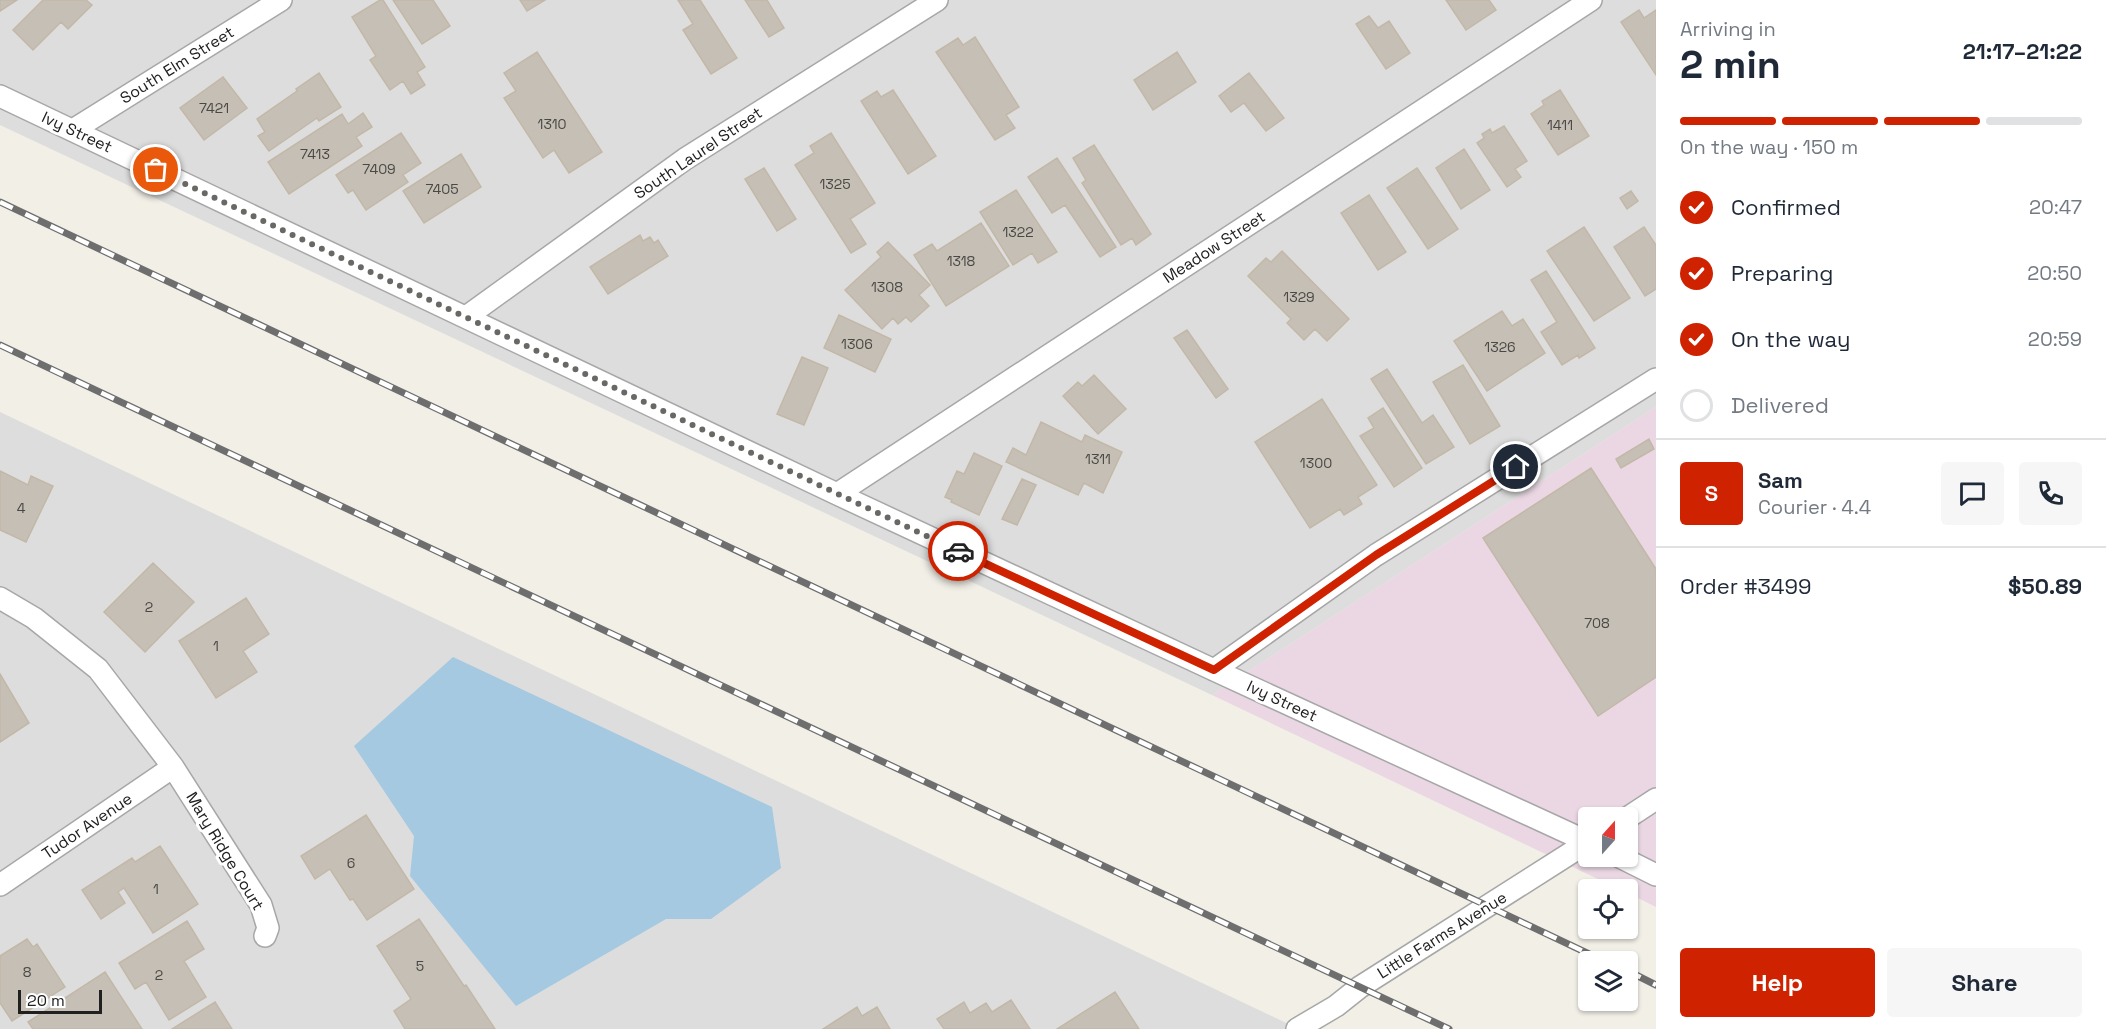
<!DOCTYPE html>
<html lang="en">
<head>
<meta charset="utf-8">
<style>
  :root { --surface:#fff; --page:#f6f6f7; --text:#1f2937; --muted:#747a83; --line:#e0e1e3; --accent:#cf2200 }
  body { margin:0; font-family:"Space Grotesk",sans-serif; background:var(--page); color:var(--text); height:100vh; display:flex; flex-direction:column; font-size:22px; white-space:nowrap }
  * { box-sizing:border-box; margin:0 }
  p { font-size:20px; color:var(--muted) }
  .icon { flex:none; width:33px; height:33px; fill:none; stroke:currentColor; stroke-width:2; stroke-linecap:round; stroke-linejoin:round }
  .map { position:relative; flex:1; overflow:hidden }
  .details { display:flex; flex-direction:column; background:var(--surface); width:450px }
  .details>* { flex:none }
  .needle { width:39px; rotate:21deg }
  .controls { position:absolute; left:1578px; top:807px; display:grid; gap:12px }
  .controls a { display:grid; place-items:center; width:60px; height:60px; border-radius:6px; background:var(--surface); box-shadow:0 2px 4px #0004; font-size:30px }
  .scale { position:absolute; left:18px; bottom:15px; width:84px; box-sizing:border-box; padding-left:6px; border:3px solid #202020; border-top:0; font-size:16px; line-height:21px; white-space:nowrap; color:#202020; -webkit-text-stroke:4px #fff; paint-order:stroke }
  .pin { position:absolute; display:grid; place-items:center; width:51px; height:51px; color:#fff; margin:-26px; border:3px solid #fff; border-radius:50%; box-shadow:0 2px 6px #0007 }
  .courier { position:absolute; display:grid; place-items:center; width:60px; height:60px; margin:-30px; border:4px solid #cf2200; border-radius:50%; background:#fff; color:#222; box-shadow:0 2px 8px #0007 }
  .head em { font-style:normal; font-weight:700 }
  .head div { display:flex; flex-direction:column-reverse }
  .head { display:flex; align-items:center; justify-content:space-between; height:102px; padding:0 24px }
  h1 { font-size:39px; font-weight:700; line-height:45px }
  .bar { display:grid; grid-template-columns:repeat(4,1fr); gap:9px 6px; align-content:center; height:72px; padding:0 24px }
  .bar i { height:8px; border-radius:4px; background:var(--line) }
  .bar .selected { background:var(--accent) }
  .bar p { grid-column:span 4 }
  .line { display:flex; align-items:center; gap:15px; padding:0 24px; border-top:2px solid var(--line) }
  .line div { flex:1 }
  .round { display:grid; place-items:center; flex:none; width:63px; height:63px; border-radius:6px; background:var(--page) }
  ol { padding:0 24px; list-style:none }
  li { display:flex; align-items:center; gap:18px; height:66px }
  li p { margin-inline-start:auto }
  li .icon { padding:6px; border-radius:50%; background:var(--accent); color:#fff; stroke-width:4 }
  li:last-child { color:var(--muted) }
  li i { width:33px; height:33px; border:3px solid var(--line); border-radius:50% }
  .button { display:flex; gap:12px; margin-top:auto; padding:12px 24px }
  .button a { flex:1; height:69px; border-radius:6px; background:var(--accent); color:#fff; font-size:24px; font-weight:700; line-height:69px; text-align:center }
  .button a+a { background:var(--page); color:var(--text) }
  main { display:flex; flex:1; min-height:0 }
  .map>svg:first-child { display:block }
</style>
</head>
<body>
<main>
<div class="map">
<svg width="1656" height="1029" viewBox="0 0 1656 1029">
  <rect width="100%" height="100%" fill="#f1efe6"/>
  <path fill="#dedddd" d="M0,0H1656V407L1212,695L0,125Z
    M0,412L1299,1029H0Z"/>
  <path fill="#ead7e3" fill-rule="evenodd" d="M1656,407V907L1628,893V890L1619,889L1212,695ZM1588,818H1628V856H1588Z"/>
  <path fill="#a4c9e0" d="M453,657L772,807L781,868L711,919H666L516,1006L410,876L414,836L354,746Z"/>
  <path fill="#c6bfb5" stroke="#c3b8a7" stroke-width="1.5" d="M0,0H17L0,11Z
    M43,0H86L92,5L68,29L61,22L33,50L13,30Z
    M380,0H383L425,67L417,72L425,85L411,94L403,81L390,90L370,60L376,56L352,17Z
    M393,0H433L450,26L422,44Z
    M520,0H545L527,11Z
    M678,0H700L737,58L711,74L683,30L693,24Z
    M745,0H767L784,28L769,37Z
    M1446,0H1489L1496,10L1466,30Z
    M1639,10L1644,18L1656,10V75L1621,22Z
    M1369,16L1378,28L1389,21L1410,53L1386,69L1356,24Z
    M975,37L1019,107L1006,115L1015,128L995,140L936,52L958,38L963,45Z
    M537,52L602,152L569,173L554,150L543,158L504,98L516,91L504,73Z
    M1177,52L1196,82L1153,110L1134,80Z
    M319,73L341,107L319,121L317,118L269,151L258,136L265,132L257,119L297,91L296,89Z
    M1249,73L1284,118L1266,131L1244,103L1231,112L1219,96Z
    M223,77L247,108L204,140L180,108Z
    M893,90L936,156L908,174L861,101L877,91L881,97Z
    M1560,90L1589,136L1558,155L1531,114L1544,105L1542,101Z
    M363,113L372,127L356,137L362,146L289,194L268,162L342,114L348,124Z
    M1504,126L1527,161L1515,169L1521,177L1507,187L1477,143L1484,138L1482,134L1490,129L1492,133Z
    M401,133L421,163L403,175L408,182L366,210L353,190L348,193L336,175Z
    M831,133L875,203L850,219L866,244L851,253L795,165L814,153L810,146Z
    M1094,145L1151,234L1136,245L1132,238L1121,245L1082,183L1086,180L1073,158Z
    M1464,149L1490,190L1461,209L1436,168Z
    M461,154L481,187L424,223L403,191Z
    M1057,158L1116,247L1100,257L1065,205L1052,213L1028,177Z
    M764,168L796,219L777,231L745,179Z
    M1417,168L1458,229L1428,249L1387,188Z
    M1016,190L1057,252L1038,263L1032,253L1013,265L980,212Z
    M1631,191L1638,201L1627,209L1620,198Z
    M1369,195L1406,252L1378,270L1341,213Z
    M981,223L1009,266L946,306L914,255L932,244L937,251Z
    M1584,227L1630,298L1594,321L1547,251Z
    M1644,227L1656,245V289L1645,296L1614,247Z
    M640,235L643,241L650,237L654,243L658,240L668,256L608,294L590,267Z
    M888,242L930,285L919,295L929,306L911,322L906,317L898,324L893,318L882,329L845,290L881,257L877,252Z
    M1282,251L1349,319L1327,341L1315,329L1304,340L1287,323L1291,319L1248,276L1266,258L1271,262Z
    M1546,271L1595,348L1579,358L1578,355L1562,365L1541,332L1557,322L1531,280Z
    M1502,311L1512,326L1523,319L1545,353L1487,391L1454,341Z
    M839,315L891,339L875,372L824,348Z
    M1187,330L1228,389L1216,398L1174,338Z
    M802,357L828,368L804,425L777,414Z
    M1463,365L1500,426L1470,444L1433,382Z
    M1387,369L1422,423L1433,415L1454,447L1426,464L1371,379Z
    M1094,375L1126,409L1098,434L1063,396L1078,382L1082,386Z
    M1322,399L1377,485L1358,497L1362,504L1344,515L1340,509L1310,528L1255,442Z
    M1383,408L1422,468L1394,487L1360,436L1374,428L1368,418Z
    M1041,422L1082,442L1085,435L1122,452L1103,493L1084,483L1078,495L1006,462L1013,448L1026,455Z
    M1649,439L1654,449L1621,468L1616,459Z
    M974,453L1002,466L979,515L951,502L952,500L945,497L957,471L964,474Z
    M1591,468L1656,569V677L1598,716L1483,538Z
    M0,471L28,485L31,476L53,486L26,542L0,530Z
    M1022,479L1036,485L1017,525L1002,519Z
    M153,563L194,602L145,652L104,612Z
    M246,598L269,634L243,651L257,672L216,698L179,641Z
    M0,674L29,723L0,742Z
    M366,815L414,889L367,920L353,899L350,900L330,869L315,879L301,856Z
    M160,846L198,904L153,933L124,888L118,892L125,903L101,919L82,890L132,858L135,862Z
    M419,919L464,986L466,985L495,1029H405L394,1011L411,999L377,946Z
    M187,921L204,949L184,961L206,997L169,1020L146,982L135,989L119,963Z
    M27,939L33,947L37,944L65,987L12,1021L0,1003V956Z
    M105,972L142,1029H33L28,1022Z
    M1115,992L1139,1029H1057Z
    M1011,1000L1030,1029H944L937,1019L964,1002L970,1013L986,1003L992,1012Z
    M215,1002L232,1029H172Z
    M857,1007L862,1016L877,1007L890,1029H823Z"/>
  <g fill="none" stroke-linecap="round" stroke-linejoin="round">
    <defs>
      <path id="street" d="M0,96L837,494L1214,670L1588,842
        M73,130L281,0
        M466,317L685,159L937,0
        M837,494L1591,0
        M0,598L34,618L98,669L173,767L261,905L268,928L265,936
        M1214,670L1376,555L1656,379
        M1627,818L1656,799
        M1618,856L1656,875
        M0,885L173,767
        M1297,1029L1336,1006L1360,987L1588,842"/>
    </defs>
    <use href="#street" stroke="#a7a7a7" stroke-width="24"/>
    <use href="#street" stroke="#fff" stroke-width="21"/>
    <defs>
      <path id="rail" d="M0,202L1606,962
        M0,345L1449,1029
        M1628,971L1656,985"/>
    </defs>
    <use href="#rail" stroke="#6e6e6e" stroke-width="7"/>
    <use href="#rail" stroke="#fff" stroke-width="4.5" stroke-dasharray="14" stroke-linecap="butt"/>
  </g>
  <g fill="none" stroke-linecap="round" stroke-linejoin="round">
    <path stroke="#696865" stroke-width="6" stroke-dasharray="0 10.8" d="M156,170L958,551"/>
    <path stroke="#cf2200" stroke-width="8" d="M958,551L1214,670L1376,555L1516,467"/>
  </g>
  <g text-anchor="middle" dominant-baseline="central" stroke-width="6" stroke-linejoin="round" paint-order="stroke">
    <g font-size="14" fill="#4a4845">
      <text x="214" y="108">7421</text>
      <text x="552" y="124">1310</text>
      <text x="1560" y="125">1411</text>
      <text x="315" y="154">7413</text>
      <text x="379" y="169">7409</text>
      <text x="835" y="184">1325</text>
      <text x="442" y="189">7405</text>
      <text x="1018" y="232">1322</text>
      <text x="961" y="261">1318</text>
      <text x="887" y="287">1308</text>
      <text x="1299" y="297">1329</text>
      <text x="857" y="344">1306</text>
      <text x="1500" y="347">1326</text>
      <text x="1098" y="459">1311</text>
      <text x="1316" y="463">1300</text>
      <text x="21" y="508">4</text>
      <text x="149" y="607">2</text>
      <text x="1597" y="623">708</text>
      <text x="216" y="646">1</text>
      <text x="351" y="863">6</text>
      <text x="156" y="889">1</text>
      <text x="420" y="966">5</text>
      <text x="27" y="972">8</text>
      <text x="159" y="975">2</text>
    </g>
    <g font-size="16" fill="#202020" stroke="#fff">
      <text transform="translate(177 65) rotate(-32)">South Elm Street</text>
      <text transform="translate(77 132) rotate(25)">Ivy Street</text>
      <text transform="translate(698 153) rotate(-34)">South Laurel Street</text>
      <text transform="translate(1214 247) rotate(-33)">Meadow Street</text>
      <text transform="translate(1282 701) rotate(25)">Ivy Street</text>
      <text transform="translate(87 826) rotate(-34)">Tudor Avenue</text>
      <text transform="translate(225 851) rotate(59)">Mary Ridge Court</text>
      <text transform="translate(1442 935) rotate(-32)">Little Farms Avenue</text>
    </g>
  </g>
</svg>
<div class="controls">
<a><svg class="needle" viewBox="-14 -14 28 28"><path d="M0-13l5 13h-10z" fill="#e53935"/><path d="M0 13l5-13h-10z" fill="#747a83"/></svg></a>
<a><svg class="icon" aria-label="locate" viewBox="0 0 24 24"><circle cx="12" cy="12" r="6"/><path d="M12 2v4M12 18v4M2 12h4M18 12h4"/></svg></a>
<a><svg class="icon" aria-label="layers" viewBox="0 0 24 24"><path d="M12 4l9 5-9 5-9-5zM3 14l9 5 9-5"/></svg></a>
</div>
<div class="scale">20 m</div>
<div class="pin" style="left:156px;top:170px;background:#ea580c"><svg class="icon" aria-label="bag" viewBox="0 0 24 24"><path d="M5 8h14l-1 12H6zM9 8a3 3 0 0 1 6 0"/></svg></div>
<div class="pin" style="left:1516px;top:467px;background:#1f2937"><svg class="icon" aria-label="home" viewBox="0 0 24 24"><path d="M3 11l9-7 9 7M6 9v11h12V9"/></svg></div>
<div class="courier" style="left:958px;top:551px"><svg class="icon" aria-label="car" viewBox="0 0 24 24"><path d="M5 17H2v-5l4-1 3-4h7l3 4 3 1v5h-3M9 17h6M6 11h13"/><circle cx="7" cy="17" r="2"/><circle cx="17" cy="17" r="2"/></svg></div>
</div>
<section class="details">
<div class="head"><div><h1>2 min</h1><p>Arriving in</p></div><em>21:17–21:22</em></div>
<div class="bar"><i class="selected"></i><i class="selected"></i><i class="selected"></i><i></i><p>On the way · 150 m</p></div>
<ol>
<li><svg class="icon" aria-label="check" viewBox="0 0 24 24"><path d="M5 12l5 5 9-10"/></svg>Confirmed<p>20:47</p></li>
<li><svg class="icon" aria-label="check" viewBox="0 0 24 24"><path d="M5 12l5 5 9-10"/></svg>Preparing<p>20:50</p></li>
<li><svg class="icon" aria-label="check" viewBox="0 0 24 24"><path d="M5 12l5 5 9-10"/></svg>On the way<p>20:59</p></li>
<li><i></i>Delivered</li>
</ol>
<div class="line" style="height:108px"><b class="round" style="background:var(--accent);color:#fff">S</b><div><b>Sam</b><p>Courier · 4.4</p></div><a class="round"><svg class="icon" aria-label="chat" viewBox="0 0 24 24"><path d="M4 5h16v11H9l-5 4z"/></svg></a><a class="round"><svg class="icon" aria-label="phone" viewBox="0 0 24 24"><path d="M5 4h4l2 5-3 2q2 4 5 5l2-3 5 2v4C11 20 4 13 5 4z"/></svg></a></div>
<div class="line" style="height:78px"><div>Order #3499</div><b>$50.89</b></div>
<div class="button"><a>Help</a><a>Share</a></div>
</section>
</main>
</body>
</html>
